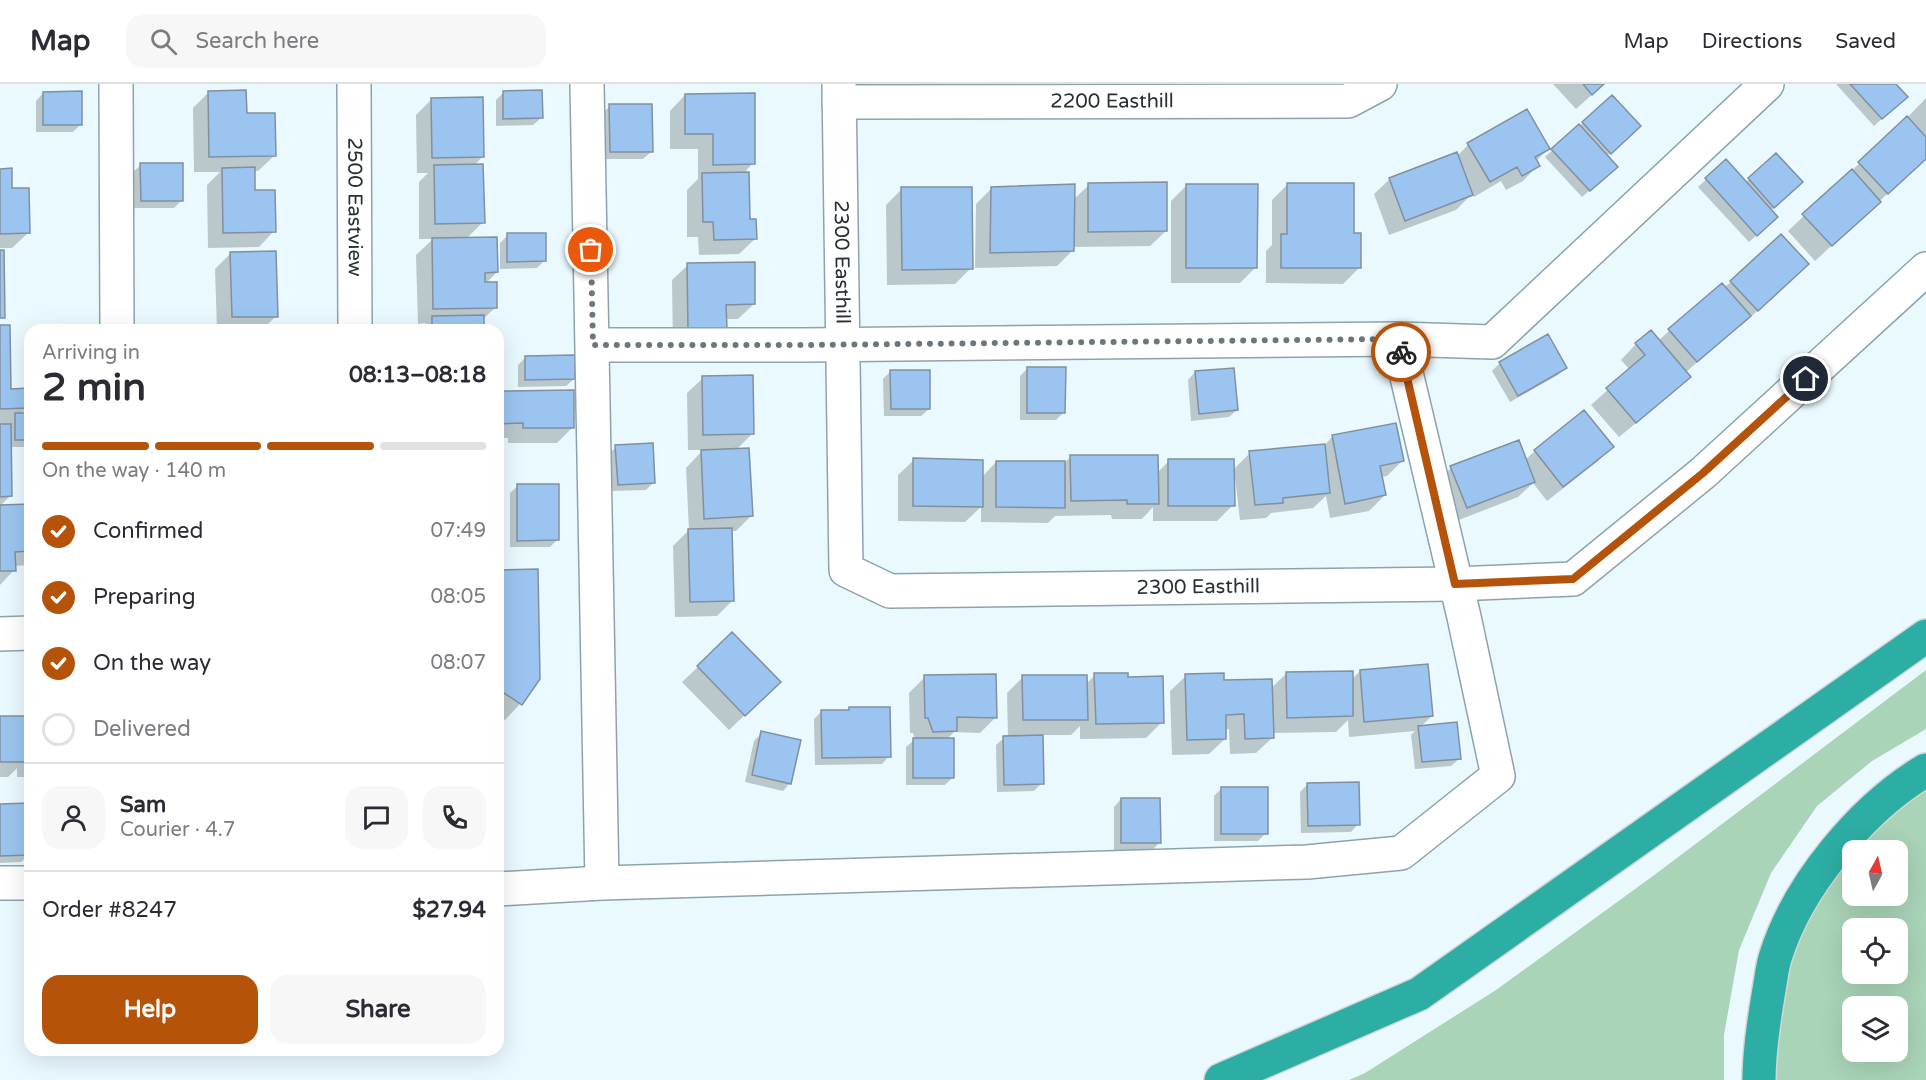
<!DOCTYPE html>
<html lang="en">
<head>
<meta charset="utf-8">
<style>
  :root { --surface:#fff; --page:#f7f7f7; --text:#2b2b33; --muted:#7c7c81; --line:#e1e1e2; --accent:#b45309 }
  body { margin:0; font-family:"Varela Round",sans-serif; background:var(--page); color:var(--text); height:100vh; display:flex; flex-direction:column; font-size:22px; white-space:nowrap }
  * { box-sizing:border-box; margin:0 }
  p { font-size:20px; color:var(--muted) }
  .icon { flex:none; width:33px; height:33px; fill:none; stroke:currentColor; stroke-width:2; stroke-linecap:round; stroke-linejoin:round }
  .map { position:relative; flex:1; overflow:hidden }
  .details { position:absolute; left:24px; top:240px; width:480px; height:732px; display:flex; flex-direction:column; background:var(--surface); border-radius:18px; box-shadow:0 6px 24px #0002 }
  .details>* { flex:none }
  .needle { width:39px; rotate:8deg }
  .buttons { position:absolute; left:1842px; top:756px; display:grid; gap:12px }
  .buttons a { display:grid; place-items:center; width:66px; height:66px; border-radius:12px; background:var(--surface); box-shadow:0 6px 24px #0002; font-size:30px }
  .pin { position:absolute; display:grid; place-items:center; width:51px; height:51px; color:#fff; margin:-26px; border:3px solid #fff; border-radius:50%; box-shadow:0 2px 6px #0007 }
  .courier { position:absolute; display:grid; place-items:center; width:60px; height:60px; margin:-30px; border:4px solid #b45309; border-radius:50%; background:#fff; color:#222; box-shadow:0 2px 8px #0007 }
  .overview em { font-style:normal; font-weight:800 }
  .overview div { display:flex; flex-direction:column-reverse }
  .overview { display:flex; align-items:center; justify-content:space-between; height:102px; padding:0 18px }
  h1 { font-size:39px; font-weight:800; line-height:45px }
  .bar { display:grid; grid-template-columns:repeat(4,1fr); gap:9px 6px; align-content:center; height:72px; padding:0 18px }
  .bar i { height:8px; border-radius:4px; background:var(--line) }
  .bar .active { background:var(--accent) }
  .bar p { grid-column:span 4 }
  .line { display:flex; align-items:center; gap:15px; padding:0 18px; border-top:2px solid var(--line) }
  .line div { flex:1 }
  .round { display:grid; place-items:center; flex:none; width:63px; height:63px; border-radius:18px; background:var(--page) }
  ol { padding:0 18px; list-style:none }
  li { display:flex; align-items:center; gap:18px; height:66px }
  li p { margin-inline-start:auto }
  li .icon { padding:6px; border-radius:50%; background:var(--accent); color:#fff; stroke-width:4 }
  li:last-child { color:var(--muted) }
  li i { width:33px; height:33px; border:3px solid var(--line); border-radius:50% }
  .button { display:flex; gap:12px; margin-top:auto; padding:12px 18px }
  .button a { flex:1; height:69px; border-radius:18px; background:var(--accent); color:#fff; font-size:24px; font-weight:800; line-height:69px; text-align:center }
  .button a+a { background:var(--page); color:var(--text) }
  header { display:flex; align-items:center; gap:36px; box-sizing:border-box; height:84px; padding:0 30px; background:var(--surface); border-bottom:2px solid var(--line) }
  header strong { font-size:28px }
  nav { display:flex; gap:33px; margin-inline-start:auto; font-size:21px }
  .search { width:420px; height:54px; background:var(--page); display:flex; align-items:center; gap:15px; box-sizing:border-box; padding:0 21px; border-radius:18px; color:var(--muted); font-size:22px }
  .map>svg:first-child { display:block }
</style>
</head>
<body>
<header>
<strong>Map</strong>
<div class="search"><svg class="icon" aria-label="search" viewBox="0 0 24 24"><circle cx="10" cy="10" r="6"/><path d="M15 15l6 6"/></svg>Search here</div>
<nav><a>Map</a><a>Directions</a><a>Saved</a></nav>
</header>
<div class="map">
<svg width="1926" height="996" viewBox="0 0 1926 996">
  <rect width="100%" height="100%" fill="#e9f9fe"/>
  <path fill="#a9d4b8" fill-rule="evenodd" d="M1926,586V645L1872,677L1817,722L1771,789L1739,866L1724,951V996H1349L1365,989L1496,906L1657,789Z
    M1926,702V996H1772L1777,921L1805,829L1852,767V812H1898V766H1853L1885,730ZM1852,844H1898V890H1852ZM1852,922H1898V968H1852Z"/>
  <path fill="#0003" d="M1553,0H1604L1576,25Z
    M1836,0H1894L1898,20L1874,42Z
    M209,8L245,31L274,72L258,87H253L254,108L274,147L259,163L208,164L207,101L220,88H194L193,24Z
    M504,8L541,34L533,41L496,42V16Z
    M43,9L81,40L73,48H36V17Z
    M685,11L753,79L743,90L748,137L755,155L739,170L699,171L698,153H687V106L698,95V65H670V27Z
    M1612,13L1631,50L1607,72L1609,90L1582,113L1545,73Z
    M1926,14V74L1815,177L1788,147L1905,36Z
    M432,15L483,72L474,82L483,138L466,155L497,188L485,200L496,223L482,236L483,246H420L426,239L418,240L416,171L433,155H419V98L428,89H417L416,31Z
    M610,22L651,68L643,75H603L602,30Z
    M1526,27L1548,65L1536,77L1538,81L1523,97L1506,106L1501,97L1474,113L1472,110L1456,126L1389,151L1374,110L1390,95L1457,72L1468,61Z
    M1726,77L1745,99L1749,95L1794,106L1770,127L1769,140L1749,158L1698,103Z
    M141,81L182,116L174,124H134L133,88Z
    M0,86L11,106L28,149L12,164H0Z
    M1089,101L1166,147L1150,162L1073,163V166L1057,182L975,184L976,120L992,104L1073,116Z
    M1187,101L1256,183L1240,199H1171V117Z
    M1287,101L1352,151L1359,184L1343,200L1266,199V167L1272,161V116Z
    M902,105L971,184L955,200L887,201L886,121Z
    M508,151L545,176L537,184L500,185V159Z
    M231,169L276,232L266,242L274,246H217L215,185Z
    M688,181L754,220L738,235H725V244L710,259L673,260L672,196Z
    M1791,196L1741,242L1740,240L1685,289L1689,293L1673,309L1619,353L1591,321L1630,286L1621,276L1636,260L1658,257L1670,246L1731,198Z
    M0,243L10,306L27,324L21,330H30V363H9L10,412L0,422Z
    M525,274L574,295L566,302L518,303V281Z
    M1500,279L1565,284L1558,291L1510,318L1492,287Z
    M1028,284L1064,328L1056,336H1020V292Z
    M891,287L929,325L921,332H884L883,295Z
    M1195,288L1237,326L1229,333L1191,337L1188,296Z
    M703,294L752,350L736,366L752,431L736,447H731L733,516L717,532L675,533L673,462L689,446L686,384L703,366H688L687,309Z
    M503,308L573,343L557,359H508V354H498V313Z
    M1333,352L1402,377L1387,392L1381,393L1385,411L1369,427L1330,434L1326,412L1313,424L1271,429L1266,434L1240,436L1235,393H1233V421L1217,437H1153V423L1142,435H1112L1111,431L1055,432L1048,439L981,438V423L965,438L898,437V391L914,376L982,393L996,378H1065L1071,373L1157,389L1169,377L1233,386L1250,369L1324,362Z
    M616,363L654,398L646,406L611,407L609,370Z
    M1612,363L1597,378L1547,417L1533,399L1518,413L1451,439L1436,399L1451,384L1525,376L1535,367Z
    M518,402L558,455L550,463H510V409Z
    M30,421V481L14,482V486L0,501V422Z
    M498,487L538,595L520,620L505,636L498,631Z
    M698,583L779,598L729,646L682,598Z
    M1360,587L1432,632L1420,643L1459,675L1451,682L1415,685L1411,651L1415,647L1349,653L1348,636L1336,648L1272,649V654L1256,669L1230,670L1229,645L1224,646L1225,655L1209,670L1172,671L1170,607L1186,592L1270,605L1286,590L1351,596Z
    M1095,591L1127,594L1162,638L1146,654L1080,655V642L1071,651H1041L1042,699L1034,707L997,708L996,661L1004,654H1008L1007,609L1023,593L1086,600Z
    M925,593L996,633L980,649L954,648L947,655L953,693L945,701H906V663L915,655L913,649H910L909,609Z
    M849,624L889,672L882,680L815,681L814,635L821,628H846Z
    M30,628V693H17V684L8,693H0V633H25Z
    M762,649L790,699L783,707L745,698L754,657Z
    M1308,700L1358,740L1351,748L1301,749L1300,708Z
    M1222,704L1266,749L1258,757H1214V712Z
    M1121,715L1159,759L1152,766H1114V723Z
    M0,721L29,771L21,778L0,779Z"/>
  <path fill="#9bc5f0" stroke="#8090a0" stroke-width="1.5" d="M1583,0H1604L1592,11Z
    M1850,0H1896L1908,13L1882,35Z
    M246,6L247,29H275L276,72L209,73L208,7Z
    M542,6L543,34L503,35V7Z
    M82,7V41H43V8Z
    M755,9V80L713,81V50H685V10Z
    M1612,11L1641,42L1611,70L1582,38Z
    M483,13L484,73L432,74L431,14Z
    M609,20H652L653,68H610Z
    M1527,25L1550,65L1535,73L1540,82L1522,92L1517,83L1490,98L1467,59Z
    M1907,32L1926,53V75L1888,110L1858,78Z
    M1579,40L1618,83L1590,107L1551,65Z
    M1457,68L1473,111L1405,137L1389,94Z
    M1776,69L1803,98L1774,124L1748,94Z
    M1726,75L1778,133L1757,152L1705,94Z
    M140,79H183V117H141Z
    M483,80L485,139L435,140L434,81Z
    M255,83V106H275L276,148L223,149L222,84Z
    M12,84V104H29L30,149L0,150V85Z
    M1852,85L1881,118L1832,162L1802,130Z
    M749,88L750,135H756L757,155L714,156L713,138H703L702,89Z
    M1167,98V147L1088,148V99Z
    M1287,99H1354V149H1361V184H1281V150H1287Z
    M1075,100L1074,167L990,169L991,103Z
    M1186,100H1258L1257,184H1186Z
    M901,103H972L973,185L902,186Z
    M507,149H546V177L507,178Z
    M1781,150L1809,180L1758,227L1730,197Z
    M497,153L498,188L485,189V198H497V224L433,225L432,154Z
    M0,166H4L5,234H0Z
    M276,167L278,233H232L230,168Z
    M755,178V220L726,221L727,244L688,245L687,179Z
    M1722,199L1751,232L1697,278L1668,245Z
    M484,231V246H432V232Z
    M0,241H10L11,305L28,304V324L0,325Z
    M232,241H276V246H232Z
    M1651,246L1691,293L1636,339L1606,304L1645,271L1635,259Z
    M1548,250L1567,284L1518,312L1499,278Z
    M575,271V295L525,296V272Z
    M1027,283H1066L1065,329H1027Z
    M1234,284L1238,326L1199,330L1195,287Z
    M890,286H930V325H891Z
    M753,291L754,350L703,351L702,292Z
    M574,306V344H523V339L498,340V317H502V307Z
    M1584,326L1614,363L1563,403L1534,366Z
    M15,329H30V356H15Z
    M1396,339L1404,377L1380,382L1386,411L1345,420L1332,351Z
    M0,340H11L12,412L0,413Z
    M1519,356L1535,398L1467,424L1450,382Z
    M653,359L655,399L618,401L615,361Z
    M1325,360L1330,409L1283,414V419L1255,421L1249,367Z
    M749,364L753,432L704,435L701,366Z
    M1070,371H1158L1159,420H1127V416L1071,417Z
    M913,374L983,376V423L913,422Z
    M1168,375H1234L1235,422H1168Z
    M996,377H1065V424L996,423Z
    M517,400H559V456L517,457Z
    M30,420V467L15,468L16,487H0V421Z
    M732,444L734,517L690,518L688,445Z
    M538,485L540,595L522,621L498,605V486Z
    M732,548L781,598L745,632L697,582Z
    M1428,580L1433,632L1364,638L1360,586Z
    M1353,587V632L1287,634L1286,588Z
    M1094,589H1128V593L1163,592L1164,639L1096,640Z
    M1224,589V596L1272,595L1274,654L1245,655L1244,630L1226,631V655L1187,656L1185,590Z
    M996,590L997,634L957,633V647L933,648L928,634H925L924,591Z
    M1022,591H1087L1088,636H1023Z
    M849,623H890L891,673L822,674L821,626H849Z
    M0,632H25V678H0Z
    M1457,638L1461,675L1422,678L1418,642Z
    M761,647L801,656L791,700L752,691Z
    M1043,651L1044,700L1004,701L1003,652Z
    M913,654H954V694H913Z
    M1359,698L1360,741L1308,742L1307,699Z
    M1221,703H1268V750H1221Z
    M1121,714H1160L1161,759H1121Z
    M29,719L30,771L0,772V720Z"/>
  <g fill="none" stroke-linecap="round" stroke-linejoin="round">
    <defs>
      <g id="minor">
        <path d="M116,0L117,246"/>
        <path id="s1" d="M354,0L355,246"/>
        <path d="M587,0L602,799"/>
        <path id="s2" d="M839,0L846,486L890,507L1455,500L1573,495L1703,389L1926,185"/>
        <path id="s3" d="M839,18L1348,17L1380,0"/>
        <path d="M593,261H805L1398,255L1492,258L1767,0"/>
        <path d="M0,550L30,549"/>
        <path d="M0,799H30"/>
        <path d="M498,805L602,799L1307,778L1401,769L1498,692L1464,533L1398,255"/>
      </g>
      <path id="highway" d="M1221,996L1419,910L1926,552
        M1759,996C1759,966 1764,935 1769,906C1771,895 1772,884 1775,874C1797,802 1862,724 1926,686"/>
    </defs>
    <use href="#minor" stroke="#8ba4ac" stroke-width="36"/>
    <use href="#highway" stroke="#d4d6d6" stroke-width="36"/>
    <use href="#minor" stroke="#fff" stroke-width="33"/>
    <use href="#highway" stroke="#2caea4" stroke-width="33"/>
  </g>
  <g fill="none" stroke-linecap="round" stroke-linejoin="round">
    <path stroke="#6b777b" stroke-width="6" stroke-dasharray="0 10.8" d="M591,166L593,261H805L1398,255L1401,268"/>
    <path stroke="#b45309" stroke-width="8" d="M1401,268L1455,500L1573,495L1703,389L1806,295"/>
  </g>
  <g text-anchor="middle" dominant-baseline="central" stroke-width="4.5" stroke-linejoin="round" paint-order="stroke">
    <g font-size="20" fill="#273134" stroke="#fff">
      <text stroke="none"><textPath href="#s3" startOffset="273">2200 Easthill</textPath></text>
      <text stroke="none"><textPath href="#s1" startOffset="123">2500 Eastview</textPath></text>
      <text stroke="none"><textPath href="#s2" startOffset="178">2300 Easthill</textPath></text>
      <text stroke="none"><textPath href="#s2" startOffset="843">2300 Easthill</textPath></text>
    </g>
  </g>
</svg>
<div class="buttons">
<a><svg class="needle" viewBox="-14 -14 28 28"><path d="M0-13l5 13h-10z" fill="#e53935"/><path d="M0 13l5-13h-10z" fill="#7c7c81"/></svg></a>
<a><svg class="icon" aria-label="locate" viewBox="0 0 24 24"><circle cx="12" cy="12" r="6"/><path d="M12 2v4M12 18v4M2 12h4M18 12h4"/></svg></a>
<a><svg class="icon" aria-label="layers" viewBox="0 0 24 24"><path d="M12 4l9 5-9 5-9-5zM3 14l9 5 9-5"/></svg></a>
</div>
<div class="pin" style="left:591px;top:166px;background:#ea580c"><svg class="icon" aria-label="bag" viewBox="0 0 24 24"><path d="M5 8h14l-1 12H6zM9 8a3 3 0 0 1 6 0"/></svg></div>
<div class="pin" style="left:1806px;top:295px;background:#1f2937"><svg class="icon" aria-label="home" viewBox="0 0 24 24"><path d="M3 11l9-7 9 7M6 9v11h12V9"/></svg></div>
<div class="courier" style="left:1401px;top:268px"><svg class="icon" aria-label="bike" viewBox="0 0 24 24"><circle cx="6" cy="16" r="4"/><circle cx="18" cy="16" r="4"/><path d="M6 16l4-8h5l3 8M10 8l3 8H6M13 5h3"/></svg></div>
<section class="details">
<div class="overview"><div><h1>2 min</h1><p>Arriving in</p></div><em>08:13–08:18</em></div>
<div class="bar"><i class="active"></i><i class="active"></i><i class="active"></i><i></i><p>On the way · 140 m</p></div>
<ol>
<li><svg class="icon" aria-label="check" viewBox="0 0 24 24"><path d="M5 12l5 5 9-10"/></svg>Confirmed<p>07:49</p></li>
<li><svg class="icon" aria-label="check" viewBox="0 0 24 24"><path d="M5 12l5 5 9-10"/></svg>Preparing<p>08:05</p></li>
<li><svg class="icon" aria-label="check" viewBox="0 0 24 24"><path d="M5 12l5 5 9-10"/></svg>On the way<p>08:07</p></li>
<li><i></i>Delivered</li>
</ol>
<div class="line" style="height:108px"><a class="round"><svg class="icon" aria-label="person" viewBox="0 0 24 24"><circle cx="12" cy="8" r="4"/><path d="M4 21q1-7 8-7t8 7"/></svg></a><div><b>Sam</b><p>Courier · 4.7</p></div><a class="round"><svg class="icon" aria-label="chat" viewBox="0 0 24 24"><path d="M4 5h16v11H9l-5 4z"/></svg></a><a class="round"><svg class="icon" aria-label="phone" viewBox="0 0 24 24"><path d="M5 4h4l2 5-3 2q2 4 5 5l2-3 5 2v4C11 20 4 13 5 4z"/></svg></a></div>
<div class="line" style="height:78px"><div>Order #8247</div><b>$27.94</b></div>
<div class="button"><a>Help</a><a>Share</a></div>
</section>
</div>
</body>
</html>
